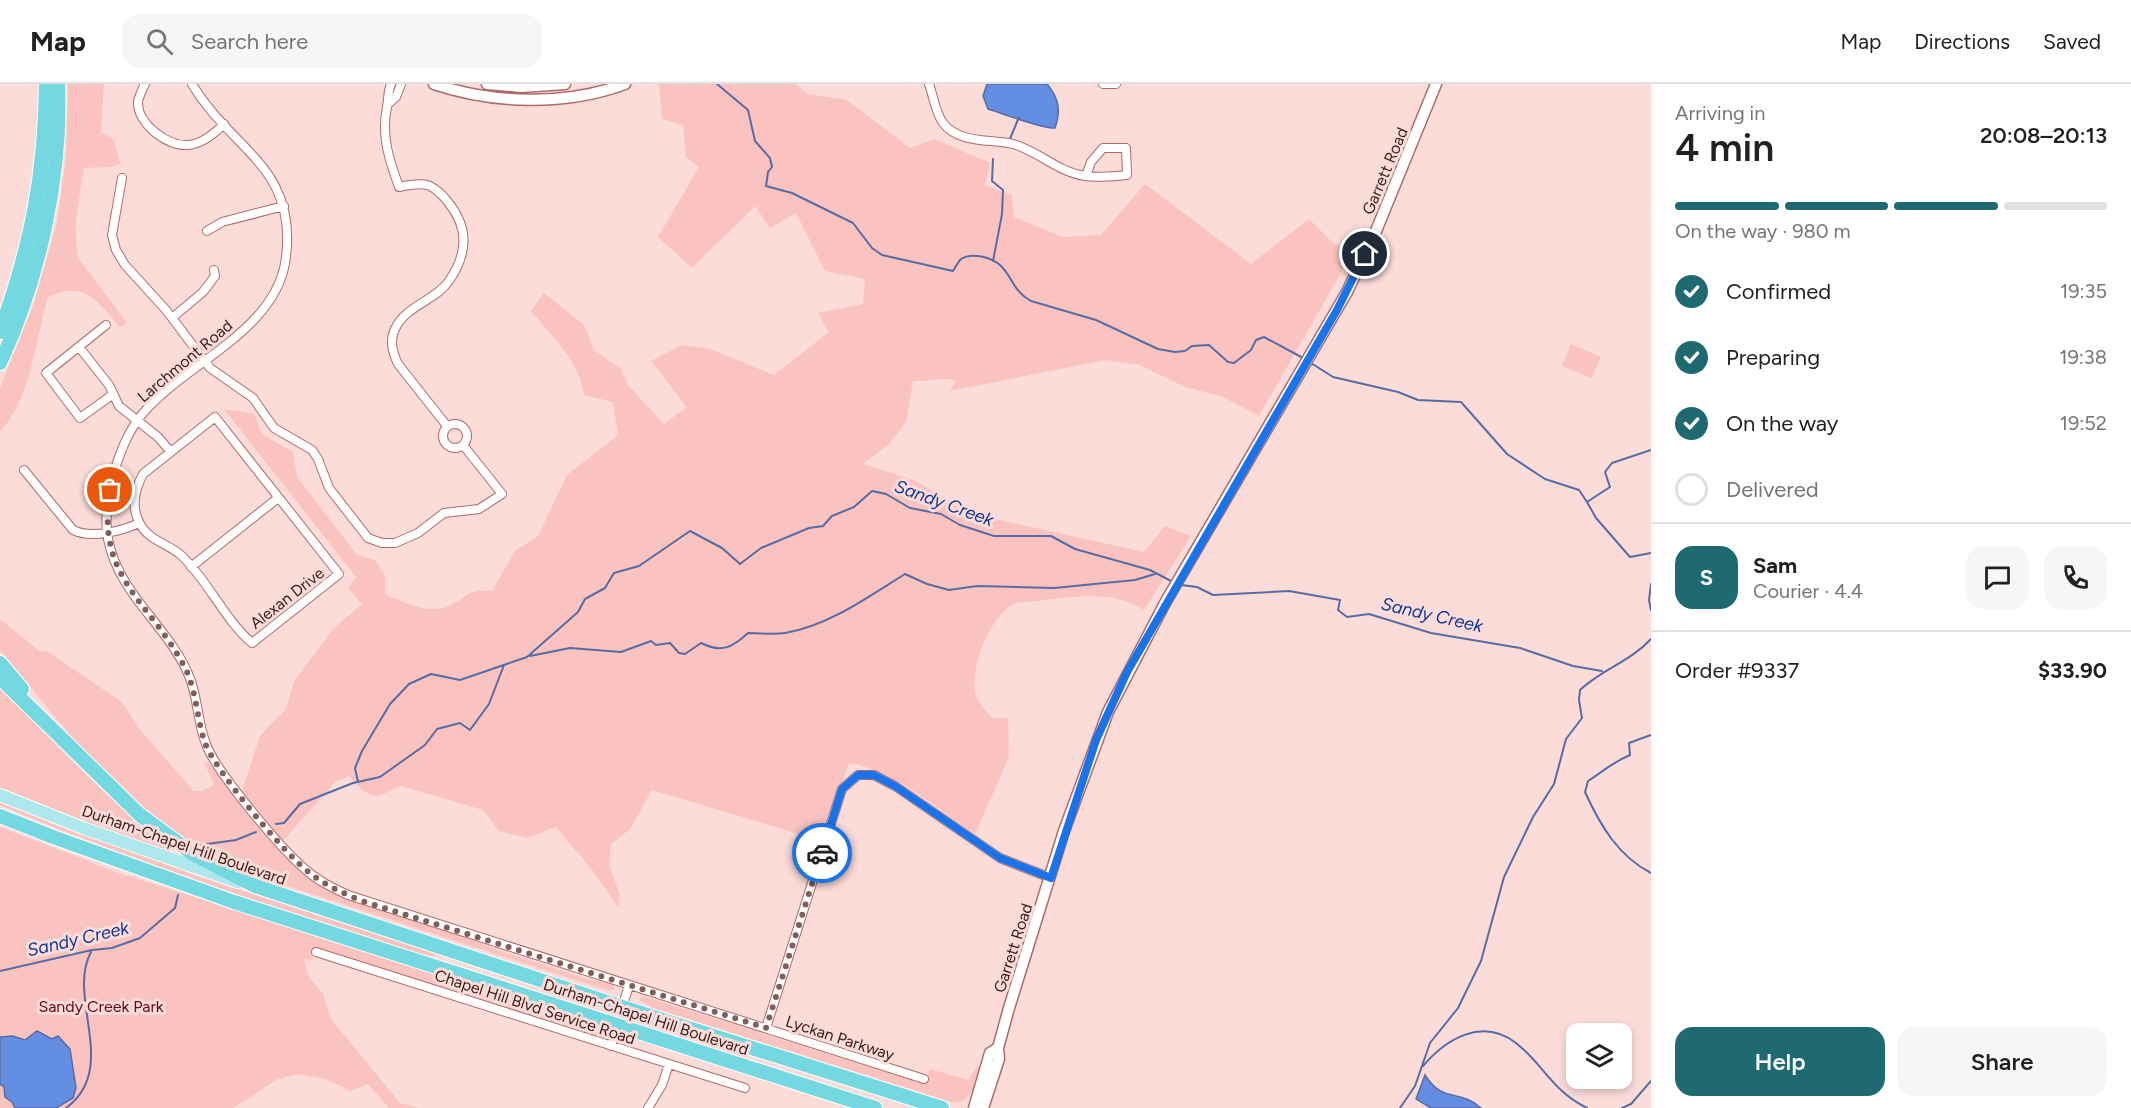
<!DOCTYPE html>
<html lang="en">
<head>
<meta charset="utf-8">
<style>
  :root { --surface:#fff; --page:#f6f6f6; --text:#202124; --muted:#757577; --line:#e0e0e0; --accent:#1e6a70 }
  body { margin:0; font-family:Figtree,sans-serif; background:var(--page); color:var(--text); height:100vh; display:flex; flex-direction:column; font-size:22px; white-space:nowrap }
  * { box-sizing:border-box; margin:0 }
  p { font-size:20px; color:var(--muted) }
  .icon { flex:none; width:33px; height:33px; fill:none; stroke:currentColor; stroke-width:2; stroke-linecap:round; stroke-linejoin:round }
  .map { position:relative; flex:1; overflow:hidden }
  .side { display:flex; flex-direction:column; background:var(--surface); width:480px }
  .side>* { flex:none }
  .controls { position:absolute; left:1566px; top:939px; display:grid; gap:12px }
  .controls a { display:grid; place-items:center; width:66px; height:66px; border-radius:12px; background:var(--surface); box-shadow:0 3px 9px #0003; font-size:30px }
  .pin { position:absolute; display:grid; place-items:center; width:51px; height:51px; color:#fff; margin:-26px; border:3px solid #fff; border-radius:50%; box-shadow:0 2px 6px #0007 }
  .courier { position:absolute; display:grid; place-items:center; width:60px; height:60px; margin:-30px; border:4px solid #1a73e8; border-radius:50%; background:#fff; color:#222; box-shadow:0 2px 8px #0007 }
  .summary em { font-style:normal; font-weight:600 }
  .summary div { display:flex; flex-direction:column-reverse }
  .summary { display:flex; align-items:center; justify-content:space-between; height:102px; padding:0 24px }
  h1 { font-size:39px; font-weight:600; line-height:45px }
  .bar { display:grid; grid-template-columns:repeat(4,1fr); gap:9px 6px; align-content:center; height:72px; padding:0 24px }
  .bar i { height:8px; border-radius:4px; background:var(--line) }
  .bar .on { background:var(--accent) }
  .bar p { grid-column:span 4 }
  .line { display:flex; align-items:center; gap:15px; padding:0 24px; border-top:2px solid var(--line) }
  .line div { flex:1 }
  .round { display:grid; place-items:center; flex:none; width:63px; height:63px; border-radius:18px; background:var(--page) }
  ol { padding:0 24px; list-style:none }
  li { display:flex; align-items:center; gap:18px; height:66px }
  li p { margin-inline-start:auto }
  li .icon { padding:6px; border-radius:50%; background:var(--accent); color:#fff; stroke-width:4 }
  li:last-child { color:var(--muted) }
  li i { width:33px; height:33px; border:3px solid var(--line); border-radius:50% }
  .action { display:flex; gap:12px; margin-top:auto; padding:12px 24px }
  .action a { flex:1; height:69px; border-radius:18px; background:var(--accent); color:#fff; font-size:24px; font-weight:600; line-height:69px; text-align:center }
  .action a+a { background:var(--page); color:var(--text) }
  header { display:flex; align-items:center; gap:36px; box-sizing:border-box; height:84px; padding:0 30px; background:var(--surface); border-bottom:2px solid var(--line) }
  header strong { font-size:28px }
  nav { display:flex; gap:33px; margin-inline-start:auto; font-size:21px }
  .search { width:420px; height:54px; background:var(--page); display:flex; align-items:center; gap:15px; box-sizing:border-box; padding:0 21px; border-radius:18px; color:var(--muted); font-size:22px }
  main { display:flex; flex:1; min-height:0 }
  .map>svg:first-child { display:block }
</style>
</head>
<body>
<header>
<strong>Map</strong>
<div class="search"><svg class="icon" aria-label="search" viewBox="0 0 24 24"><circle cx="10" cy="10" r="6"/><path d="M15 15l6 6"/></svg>Search here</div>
<nav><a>Map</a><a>Directions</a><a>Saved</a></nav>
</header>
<main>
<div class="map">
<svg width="1651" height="1024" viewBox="0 0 1651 1024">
  <rect width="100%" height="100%" fill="#fcdcd9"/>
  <path fill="#fbc3bf" d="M68,0H104L101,48L114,56L120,80L111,83L84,84L75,141L78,174L127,239L120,243C96,216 86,196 48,213C35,257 32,312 0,348V304L34,219L57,138L66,74Z
    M659,0H795L808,10L847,16L910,64L934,55L990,79L985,101L1012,111L1014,133L1063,153L1101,151L1145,100L1251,180L1309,135L1332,158L1353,168L1259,332L1221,312L1185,303L1140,281L1105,276L950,307L956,297C941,292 929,298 913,297L906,338L888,361L863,380L916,397L968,429L1144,468L1165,442L1191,452L1144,526C1111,505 1074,513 1037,517C1029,518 1016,517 1010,522C988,538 969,585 976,612C979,620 987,628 992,634H1008L1009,673L975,750C937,725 894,686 849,679L819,764L802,751L652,706L630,745L611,760L609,781L620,811L618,823L593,787L556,743L527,754L499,747L483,726L401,702L376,713L363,707L349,692L335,698L283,757L242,707L260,652L286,625L294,597L333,545L362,520L348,504L356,493L224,325L254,330L262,350L293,368L297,393L357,471L375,476L385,492V510C404,518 427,531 449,522C469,512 466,505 492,507L515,467L538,452L567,391L618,351L613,318L584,311C581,279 551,251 531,227L544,209L584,241L594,266L621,285L628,301L664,340L687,323L651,277L682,261L710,265L774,291L829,248L818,229L863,220L865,195L825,187L796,129L770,144L755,122L692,184L658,153L699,83L686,73L683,41L662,35Z
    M1571,260L1601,273L1591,294L1562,282Z
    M0,535L39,567L48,568L122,618L140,646L194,707H201L214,701L204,678H208L258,737L335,809L366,822L448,846L492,864L590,896L612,900L615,904L611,907L603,905L257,792L185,756L117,702L79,662L0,566Z
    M0,603C54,657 105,716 168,760L171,767L126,755L0,705Z
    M0,717L194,791L439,871C423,875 382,857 365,852C242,813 119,771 0,721Z
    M0,743L116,788L600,943L604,947L602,952H595L316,864L312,869L313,875L309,877L304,874L308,892L323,910L330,934L400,1019L419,1024H389L368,1000L350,1007L326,995L298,990L278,995L233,1024H0Z
    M643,912L920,999L925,998L930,985L968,996L978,981L979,985C975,1000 971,1021 951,1018L653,924L639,916Z"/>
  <path fill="#648ee1" stroke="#576ca5" stroke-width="1.5" d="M987,0H1047C1059,14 1061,27 1055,44C1046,46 1001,29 988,25L983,12Z
    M37,947L52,955L58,952L70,965L76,1004L73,1014L56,1024H15L12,1018L5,1013L4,1003L0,1000V953L13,952L25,956Z
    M1425,991C1443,1020 1459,1004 1481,1024H1431L1416,1015Z"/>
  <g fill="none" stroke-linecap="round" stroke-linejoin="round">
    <path stroke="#576ca5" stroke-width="2" d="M717,0L748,26L755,57L770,74L772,83L768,88L766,102L792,109L853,139L872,164L882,171L953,187C955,184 958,178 961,175C971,168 992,173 1001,182C1013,194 1013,207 1031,217L1096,236L1158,265L1175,268L1185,267L1192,262L1209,261L1228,278L1234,279L1251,266L1256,256L1264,253L1303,274
      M1010,55L1019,33
      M993,177L1002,130L1003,106L992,97L993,75
      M1311,279L1333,293L1398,308L1418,316L1461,318L1507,370L1545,395L1579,406L1587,418
      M1651,366L1612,379L1605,388L1610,403L1587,418L1596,434L1630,473L1651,469
      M1651,500L1649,516L1651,526
      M1181,501L1197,503L1213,511L1289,507L1340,516L1338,526L1347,533L1369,530L1431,549L1520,564L1573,582L1602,587
      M530,572L570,564L621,568L651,557L656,561L670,559L679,569L685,570L701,559C721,569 732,564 748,549C760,549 773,551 785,549C828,542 868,513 905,490L927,500L949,506L977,502L1054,504L1135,496L1155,490
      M1651,651L1629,659L1630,671C1611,679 1604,687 1588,697L1585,708C1600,741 1618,772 1651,789
      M358,698L355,684L362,667L390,620L409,600L431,590L460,596L527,573L578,528L585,515L605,504L614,489L639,482L690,447L722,464L740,480L761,464L809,444L823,442L832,432L854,423L872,407L886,410L910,424L941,430L960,441L994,452H1051L1075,465L1150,486L1173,498
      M276,740L284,739L300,720L353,699L380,693L425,661L437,645L460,639L470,646L489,620L504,581
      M200,761L236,756L256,748
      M0,887L92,866L112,864L140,854L175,824L178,811
      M1423,982C1446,955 1482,933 1516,959C1544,981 1551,1006 1587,1024
      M66,1024C120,984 66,914 91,868
      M1400,1024L1415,1002L1430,959L1458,924L1481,877L1504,793L1533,733L1554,700L1566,655L1582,634L1579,616L1580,606C1601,586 1631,577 1651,555
      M1622,1024L1631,1020L1651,997"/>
    <defs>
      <path id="street" d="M145,0C142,6 139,12 138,18C137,39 167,63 188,61C202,60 214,50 224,40
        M192,0C231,66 297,82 286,173C278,246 187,278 144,328C128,346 120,369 113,391C108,412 104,434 108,455C119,513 172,544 191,597C198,617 198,640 206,660C216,688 282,766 305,785C318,797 333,804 348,811L924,995
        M391,0C387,9 389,14 387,23C381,52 389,75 399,103C408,101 418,99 427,101C434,103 443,111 448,118C469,144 468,169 449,197C435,217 405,222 395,245C389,257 393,269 398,280L447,342
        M929,0C933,11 936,30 943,39C959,60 992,55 1013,60C1039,67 1057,88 1085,92C1098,94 1113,92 1127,91L1126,64H1103L1091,78L1086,92
        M1103,0H1116
        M388,20L396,13L401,0
        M122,94L112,151L116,166L125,181L166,226L210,284L253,314L274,344L312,366L318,375L329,404L368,454L382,459H395L418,449L444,429L479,425L502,410L463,361
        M207,147L222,138L284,122
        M172,234L203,208L215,192L214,186
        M106,241L46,289L80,334L112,311
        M79,263L109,301L119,322L158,353L170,367
        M215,333L339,490L252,559C224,535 209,498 182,472C168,459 148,457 139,438C131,422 135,405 143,390Z
        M443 352a12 12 0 1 1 24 0a12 12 0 1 1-24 0Z
        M24,386L73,446C91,455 122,447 139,439
        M191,483L278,414
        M316,868L745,1004
        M622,923L629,902
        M766,944L842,705L858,691H874L895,702L1000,774L1051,794
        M611,962L618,942
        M648,1024L662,1001L669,980"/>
      <path id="secondary" d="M434,0C494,20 565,22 625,0
        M487,0L521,3L565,0
        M974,1024L990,969L998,964
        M983,1024L999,975L998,964L1009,924L1064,747L1108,628L1165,519L1347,208L1376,147L1436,0"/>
      <path id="primary" d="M0,711L83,744L238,798"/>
      <path id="highway" d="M0,248C31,161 45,92 46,0
        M0,279C39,195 62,93 58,0
        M0,579L22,605
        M0,594L140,731L193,770L255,802L622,923L942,1024
        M0,732L53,753L234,818L875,1024"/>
    </defs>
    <use href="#street" stroke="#af6a66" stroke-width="10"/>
    <use href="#secondary" stroke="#af6a66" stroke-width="13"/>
    <use href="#primary" stroke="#fff" stroke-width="14"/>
    <use href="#highway" stroke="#fff" stroke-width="16"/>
    <use href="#street" stroke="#fff" stroke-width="8"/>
    <use href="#secondary" stroke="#fff" stroke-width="10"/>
    <use href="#primary" stroke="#ace8ec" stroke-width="12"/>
    <use href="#highway" stroke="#74d8e0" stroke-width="14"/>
  </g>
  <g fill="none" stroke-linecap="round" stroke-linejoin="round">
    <path stroke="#7d5f5d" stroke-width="6" stroke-dasharray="0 10.8" d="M110,406C96,494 147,514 183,580C197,605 196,633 205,659C215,686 281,765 304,784C320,799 339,807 359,816L766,944L822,769"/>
    <path stroke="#1a73e8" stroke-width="8" d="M822,769L842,705L858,691H874L895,702L1000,774L1051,794L1096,656L1127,588L1337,226L1365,170"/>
  </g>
  <g text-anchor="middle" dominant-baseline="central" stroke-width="6" stroke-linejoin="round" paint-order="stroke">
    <g font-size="16" fill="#381c1a" stroke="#fcdcd9">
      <text transform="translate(1385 87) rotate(-67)">Garrett Road</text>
      <text transform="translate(185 277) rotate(-40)">Larchmont Road</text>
      <text transform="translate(287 514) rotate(-38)">Alexan Drive</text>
      <text transform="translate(184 761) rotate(19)">Durham-Chapel Hill Boulevard</text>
      <text transform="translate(1013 864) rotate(-72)">Garrett Road</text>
      <text transform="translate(535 923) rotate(18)">Chapel Hill Blvd Service Road</text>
      <text transform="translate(646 933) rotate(18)">Durham-Chapel Hill Boulevard</text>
      <text transform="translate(840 954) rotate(18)">Lyckan Parkway</text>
    </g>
    <g font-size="16" fill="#6a0412" stroke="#fcdcd9">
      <text x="101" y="922">Sandy Creek Park</text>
    </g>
    <g font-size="18" font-style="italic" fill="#0f3999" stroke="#fcdcd9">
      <text transform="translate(944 419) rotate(20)">Sandy Creek</text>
      <text transform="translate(1432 531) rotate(13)">Sandy Creek</text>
      <text transform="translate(78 855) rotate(-13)">Sandy Creek</text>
    </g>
  </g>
</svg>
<div class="controls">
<a><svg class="icon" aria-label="layers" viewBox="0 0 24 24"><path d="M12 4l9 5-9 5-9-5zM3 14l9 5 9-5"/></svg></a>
</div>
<div class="pin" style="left:110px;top:406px;background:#ea580c"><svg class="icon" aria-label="bag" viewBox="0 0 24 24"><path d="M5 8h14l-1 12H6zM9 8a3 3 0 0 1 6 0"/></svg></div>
<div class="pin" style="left:1365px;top:170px;background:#1f2937"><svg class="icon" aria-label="home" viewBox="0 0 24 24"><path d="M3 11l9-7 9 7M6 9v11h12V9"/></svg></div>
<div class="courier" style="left:822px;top:769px"><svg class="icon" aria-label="car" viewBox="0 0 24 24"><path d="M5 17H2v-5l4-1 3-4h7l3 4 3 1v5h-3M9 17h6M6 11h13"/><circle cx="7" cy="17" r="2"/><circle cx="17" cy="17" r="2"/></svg></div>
</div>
<section class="side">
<div class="summary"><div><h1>4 min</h1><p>Arriving in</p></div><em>20:08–20:13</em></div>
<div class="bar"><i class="on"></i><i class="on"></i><i class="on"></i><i></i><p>On the way · 980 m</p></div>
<ol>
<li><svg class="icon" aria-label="check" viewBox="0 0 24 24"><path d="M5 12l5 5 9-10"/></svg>Confirmed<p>19:35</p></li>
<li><svg class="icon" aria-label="check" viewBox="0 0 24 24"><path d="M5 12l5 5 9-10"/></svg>Preparing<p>19:38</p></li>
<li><svg class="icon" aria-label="check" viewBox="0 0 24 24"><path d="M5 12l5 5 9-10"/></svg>On the way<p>19:52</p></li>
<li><i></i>Delivered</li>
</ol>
<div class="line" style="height:108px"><b class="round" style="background:var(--accent);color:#fff">S</b><div><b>Sam</b><p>Courier · 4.4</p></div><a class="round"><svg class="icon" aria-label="chat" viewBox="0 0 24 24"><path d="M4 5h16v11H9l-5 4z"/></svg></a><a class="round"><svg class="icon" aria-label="phone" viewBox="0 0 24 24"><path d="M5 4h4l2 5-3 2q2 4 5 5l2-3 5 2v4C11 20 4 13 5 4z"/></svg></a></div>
<div class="line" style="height:78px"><div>Order #9337</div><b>$33.90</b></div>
<div class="action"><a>Help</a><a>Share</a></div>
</section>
</main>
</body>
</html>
